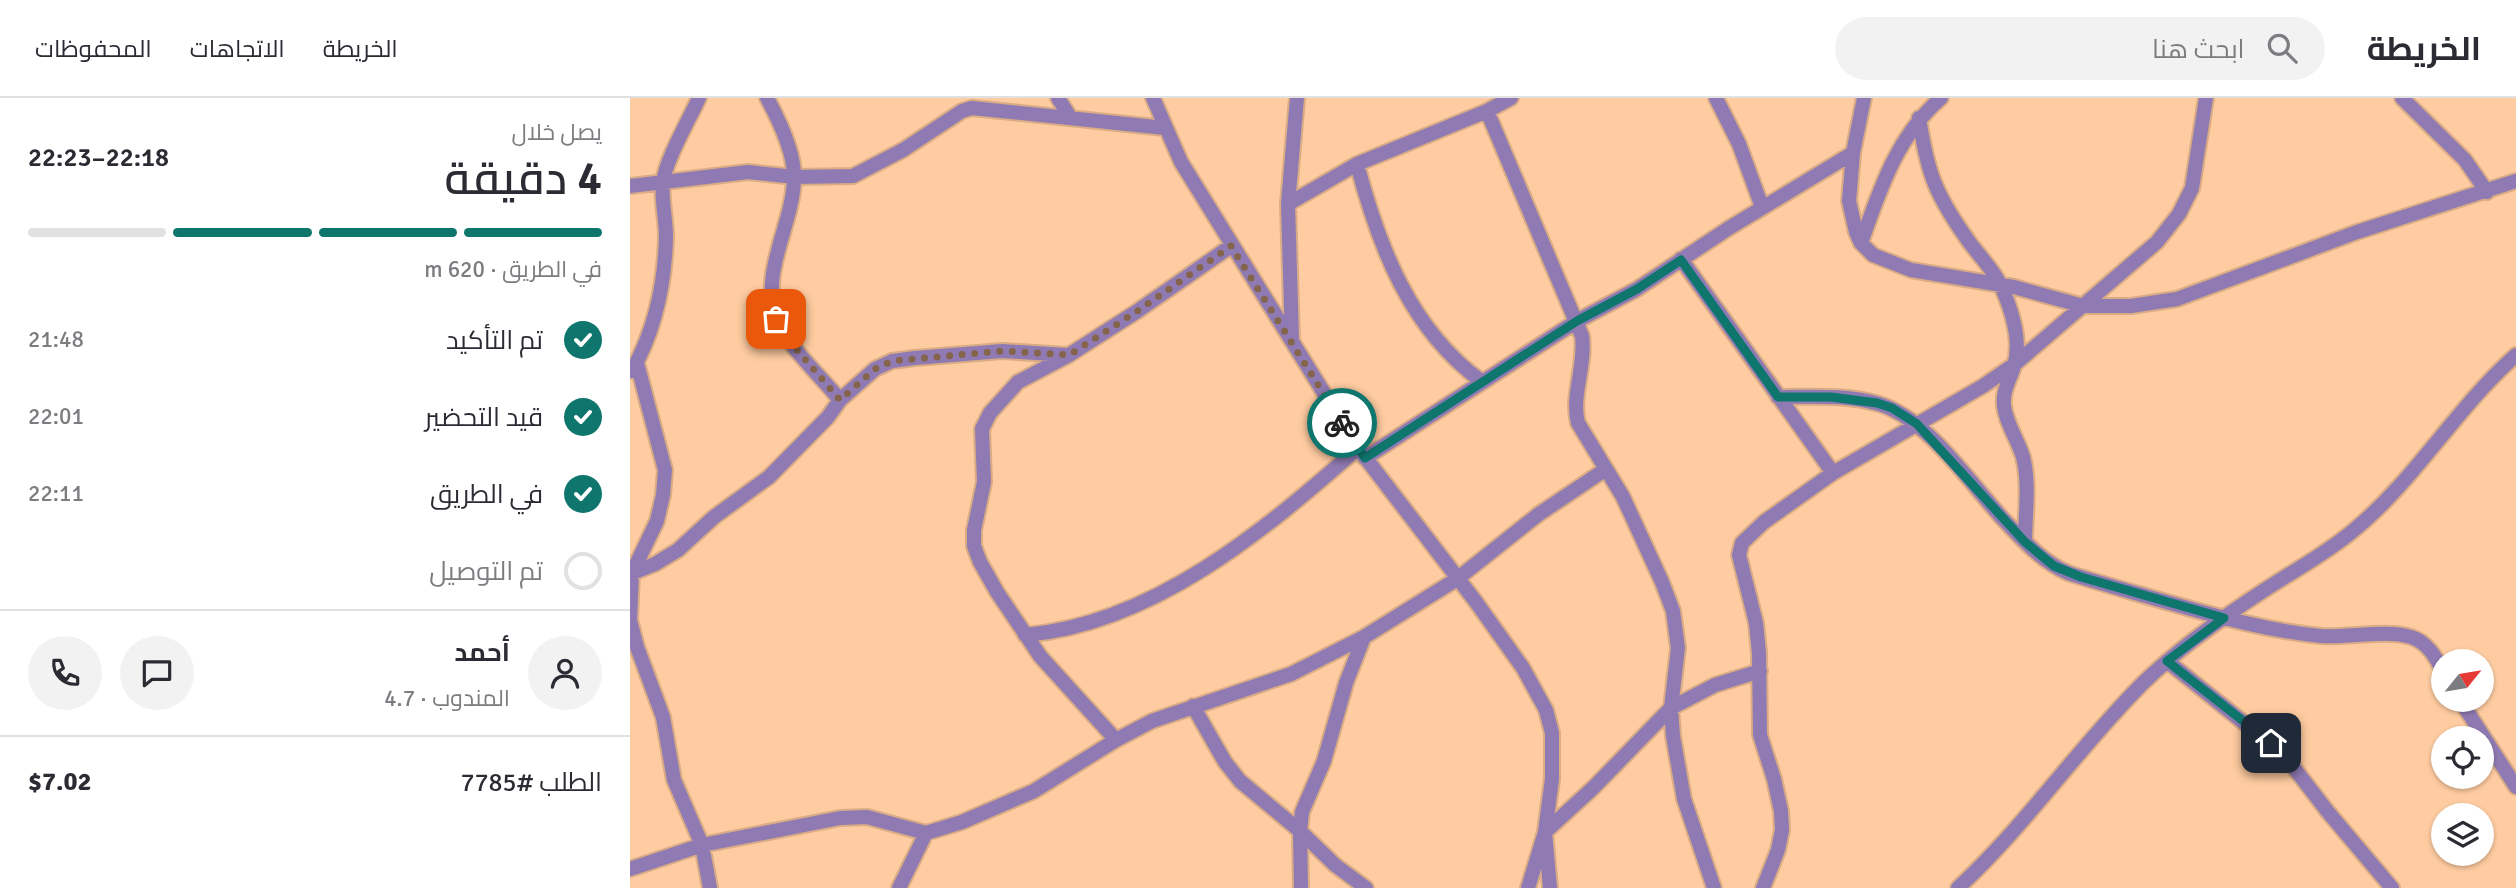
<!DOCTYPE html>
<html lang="ar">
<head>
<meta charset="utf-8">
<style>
  :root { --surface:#fff; --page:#f2f2f3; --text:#2b2b33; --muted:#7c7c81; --line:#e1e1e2; --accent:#0f766e }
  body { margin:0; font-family:Signika,Cairo,sans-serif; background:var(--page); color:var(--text); direction:rtl; height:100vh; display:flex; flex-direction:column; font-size:26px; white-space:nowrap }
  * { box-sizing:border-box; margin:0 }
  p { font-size:23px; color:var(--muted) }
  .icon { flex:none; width:38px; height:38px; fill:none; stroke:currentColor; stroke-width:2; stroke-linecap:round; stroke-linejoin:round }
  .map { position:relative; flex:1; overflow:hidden; direction:ltr }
  .panel { display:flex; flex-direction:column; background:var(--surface); width:630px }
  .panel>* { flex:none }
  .needle { width:46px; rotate:60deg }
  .controls { position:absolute; left:1801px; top:551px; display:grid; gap:14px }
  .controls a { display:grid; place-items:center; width:63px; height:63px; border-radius:50%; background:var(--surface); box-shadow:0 2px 5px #0004; font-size:35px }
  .pin { position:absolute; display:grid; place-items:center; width:60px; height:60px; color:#fff; margin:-30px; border-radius:14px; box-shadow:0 4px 10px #0006 }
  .courier { position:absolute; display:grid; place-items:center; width:70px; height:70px; margin:-35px; border:5px solid #0f766e; border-radius:50%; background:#fff; color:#222; box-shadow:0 2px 9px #0007 }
  .headline em { font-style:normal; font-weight:600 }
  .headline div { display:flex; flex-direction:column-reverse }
  .headline { display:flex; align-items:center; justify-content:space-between; height:119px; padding:0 28px }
  h1 { font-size:46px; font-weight:600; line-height:52px }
  .bar { display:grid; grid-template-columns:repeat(4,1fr); gap:10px 7px; align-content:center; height:84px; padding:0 28px }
  .bar i { height:9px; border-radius:5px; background:var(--line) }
  .bar .active { background:var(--accent) }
  .bar p { grid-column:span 4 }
  .line { display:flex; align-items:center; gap:18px; padding:0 28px; border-top:2px solid var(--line) }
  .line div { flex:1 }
  .round { display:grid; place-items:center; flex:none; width:74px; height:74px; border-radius:37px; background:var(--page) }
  ol { padding:0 28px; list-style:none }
  li { display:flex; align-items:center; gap:21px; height:77px }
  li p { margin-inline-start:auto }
  li .icon { padding:7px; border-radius:50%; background:var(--accent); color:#fff; stroke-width:4 }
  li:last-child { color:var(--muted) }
  li i { width:38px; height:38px; border:4px solid var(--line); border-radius:50% }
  header { display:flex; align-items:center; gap:42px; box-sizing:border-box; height:98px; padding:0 35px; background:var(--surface); border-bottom:2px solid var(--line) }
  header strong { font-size:33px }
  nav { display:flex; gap:38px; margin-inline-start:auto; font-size:24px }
  .search { width:490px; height:63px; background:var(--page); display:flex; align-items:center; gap:18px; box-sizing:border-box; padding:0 24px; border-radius:38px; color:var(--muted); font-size:26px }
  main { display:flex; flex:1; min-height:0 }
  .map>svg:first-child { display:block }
</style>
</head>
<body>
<header>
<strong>الخريطة</strong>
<div class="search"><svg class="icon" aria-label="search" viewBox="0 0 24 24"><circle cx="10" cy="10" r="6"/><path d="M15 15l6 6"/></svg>ابحث هنا</div>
<nav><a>الخريطة</a><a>الاتجاهات</a><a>المحفوظات</a></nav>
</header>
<main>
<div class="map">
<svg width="1886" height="790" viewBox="0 0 1886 790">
  <rect width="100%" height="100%" fill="#ffcca1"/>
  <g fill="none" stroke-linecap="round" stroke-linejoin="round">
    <defs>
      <path id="minor" d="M137,0C149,22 165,55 164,81C163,127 129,175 147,222C155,245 193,281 210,302
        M428,0L440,19
        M523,0L551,64L728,350L846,504L893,570L916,612L922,635V681L915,734L898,790
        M1086,0L1109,46L1132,109
        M1234,0L1223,55L1219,103L1226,134L1231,145L1243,157L1281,172L1384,189L1453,208H1501L1547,201L1727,134L1886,83
        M1772,0L1835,62L1857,94
        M857,13L952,238C956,267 941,298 948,325L993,399L1032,484L1043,513L1048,550L1041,610L1043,638L1054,701L1084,790
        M1289,20C1297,72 1304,94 1335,138C1346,155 1364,171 1372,190C1382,213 1392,243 1384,268C1380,282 1372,293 1374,308C1376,326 1388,342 1393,359C1400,386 1395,416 1395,444
        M727,66C749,149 780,231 851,283
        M0,88L118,74L165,79L223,78L273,52L332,13L342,10L535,30
        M658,106L727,66L857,13L881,0
        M1231,145C1250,91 1267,38 1311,0
        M1051,161L1203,375
        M662,243L658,106L667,0
        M7,265L35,372L33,397L27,423L2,475L0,522L7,549L33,619L44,682L72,747L80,790
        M2,273C25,232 35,185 36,138C36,121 31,102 33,84C36,61 59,22 69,0
        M1148,299C1181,299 1217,296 1249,306C1298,321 1339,384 1373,421C1393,442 1411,463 1438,475C1472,486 1506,495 1540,505C1589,519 1640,533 1691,538C1717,540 1758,531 1781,539C1797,544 1805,558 1813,573
        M735,360L947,223L1007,191L1099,130L1223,55
        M0,476L25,466L48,452L84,419L139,379L198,319L210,302L245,271L262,263L285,260L372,253L437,257
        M395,537C523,526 634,433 728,350
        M1537,563L1654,657L1698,714L1762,790
        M1830,602L1886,689
        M563,608L595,664L610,683L670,733L705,767L736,790
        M486,642L410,558L367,494L350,464L344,448V432L354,384L352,331L360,315L388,284L439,257L506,214L601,148
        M0,771L72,747L210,720L237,719L296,735L332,724L404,693L486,642L522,623L661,576L734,539L827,481L909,416L976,371
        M269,790L296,735
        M671,790L670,733L672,714L694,663L716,585L734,539
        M920,790L915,734L963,690L1041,610L1085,587L1130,573
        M1133,790L1148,752L1152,732L1151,713L1144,681L1130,637L1129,555L1126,525L1109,457L1112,445L1134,424L1203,375L1353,288L1385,266L1527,144L1549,116L1562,90L1576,0
        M1328,790C1396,727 1448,650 1513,585C1550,549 1593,519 1636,491C1665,472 1697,455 1724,432C1786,381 1826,310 1886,257"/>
    </defs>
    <use href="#minor" stroke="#d9ac86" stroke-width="18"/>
    <use href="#minor" stroke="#907ab3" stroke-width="14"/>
  </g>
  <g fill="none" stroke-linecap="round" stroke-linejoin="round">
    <path stroke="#84654b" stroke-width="7" stroke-dasharray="0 12.6" d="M146,221L162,246L210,302L245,271L262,263L372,253L439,257L506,214L601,148L712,325"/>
    <path stroke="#0f766e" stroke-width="9" d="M712,325L735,360L947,223L1007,191L1051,162L1148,299H1201L1247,305L1262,310L1287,326L1395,444L1424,468L1451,479L1594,520L1537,563L1641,645"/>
  </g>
</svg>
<div class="controls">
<a><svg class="needle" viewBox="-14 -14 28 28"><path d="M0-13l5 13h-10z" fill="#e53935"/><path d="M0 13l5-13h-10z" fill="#7c7c81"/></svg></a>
<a><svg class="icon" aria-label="locate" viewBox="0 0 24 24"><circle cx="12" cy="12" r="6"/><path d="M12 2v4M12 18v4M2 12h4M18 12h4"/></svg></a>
<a><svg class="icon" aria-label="layers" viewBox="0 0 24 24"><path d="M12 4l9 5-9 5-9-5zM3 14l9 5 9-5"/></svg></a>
</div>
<div class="pin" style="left:146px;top:221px;background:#ea580c"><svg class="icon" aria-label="bag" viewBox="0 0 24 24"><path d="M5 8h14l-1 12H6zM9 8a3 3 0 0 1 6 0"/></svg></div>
<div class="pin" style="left:1641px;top:645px;background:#1f2937"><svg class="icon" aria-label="home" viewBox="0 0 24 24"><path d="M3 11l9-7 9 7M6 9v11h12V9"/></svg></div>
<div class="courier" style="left:712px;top:325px"><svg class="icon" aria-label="bike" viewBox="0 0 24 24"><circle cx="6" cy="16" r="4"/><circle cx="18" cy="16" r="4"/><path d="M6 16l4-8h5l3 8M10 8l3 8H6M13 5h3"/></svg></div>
</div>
<section class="panel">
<div class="headline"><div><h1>4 دقيقة</h1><p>يصل خلال</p></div><em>22:18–22:23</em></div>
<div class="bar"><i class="active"></i><i class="active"></i><i class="active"></i><i></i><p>في الطريق · 620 m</p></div>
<ol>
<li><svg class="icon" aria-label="check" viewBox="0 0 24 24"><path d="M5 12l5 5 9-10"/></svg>تم التأكيد<p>21:48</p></li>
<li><svg class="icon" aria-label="check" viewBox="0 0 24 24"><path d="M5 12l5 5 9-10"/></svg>قيد التحضير<p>22:01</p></li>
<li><svg class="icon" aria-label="check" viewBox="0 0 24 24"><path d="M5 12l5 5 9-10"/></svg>في الطريق<p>22:11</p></li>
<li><i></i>تم التوصيل</li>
</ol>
<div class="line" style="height:126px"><a class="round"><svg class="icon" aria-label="person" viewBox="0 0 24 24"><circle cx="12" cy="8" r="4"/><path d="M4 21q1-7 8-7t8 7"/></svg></a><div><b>أحمد</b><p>المندوب · 4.7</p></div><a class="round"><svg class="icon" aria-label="chat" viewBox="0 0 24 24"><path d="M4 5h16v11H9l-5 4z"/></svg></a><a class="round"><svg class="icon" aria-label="phone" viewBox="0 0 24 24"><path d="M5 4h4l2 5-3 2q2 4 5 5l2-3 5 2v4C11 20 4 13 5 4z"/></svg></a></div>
<div class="line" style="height:91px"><div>الطلب #7785</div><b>$7.02</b></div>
</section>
</main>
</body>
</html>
